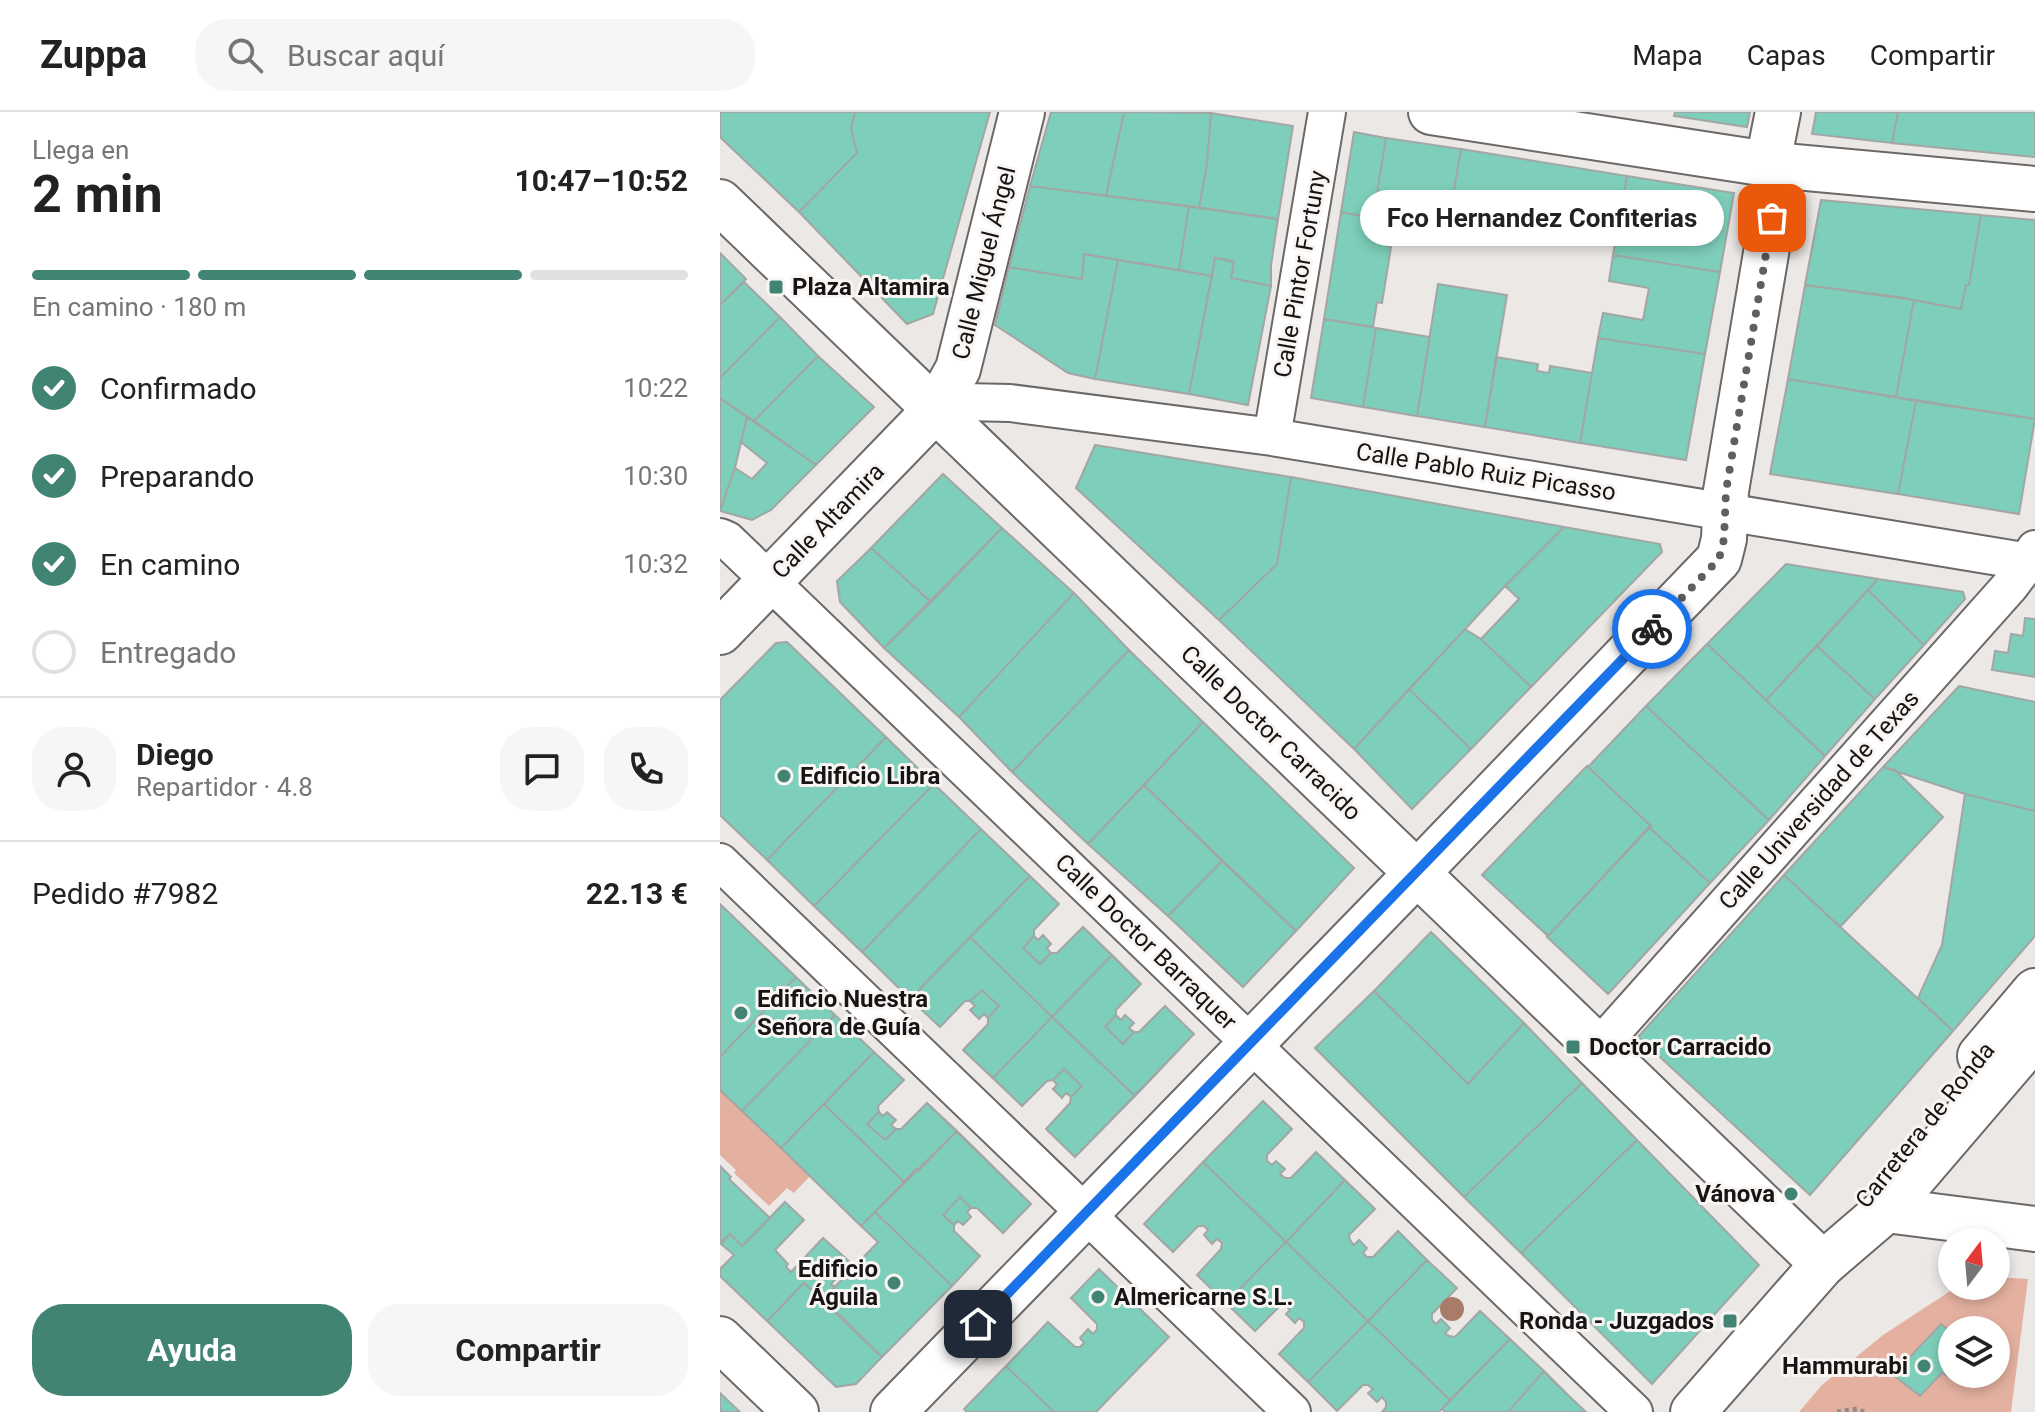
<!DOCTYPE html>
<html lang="es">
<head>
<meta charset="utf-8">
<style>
  :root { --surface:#fff; --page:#f6f6f6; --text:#222; --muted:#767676; --line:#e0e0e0; --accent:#428474 }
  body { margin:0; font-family:Roboto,sans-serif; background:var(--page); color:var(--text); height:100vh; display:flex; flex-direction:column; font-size:30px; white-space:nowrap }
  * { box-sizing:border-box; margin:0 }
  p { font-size:26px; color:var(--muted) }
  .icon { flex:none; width:44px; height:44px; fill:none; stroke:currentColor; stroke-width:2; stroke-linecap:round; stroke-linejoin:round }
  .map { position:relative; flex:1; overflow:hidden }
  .panel { display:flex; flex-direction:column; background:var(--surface); width:720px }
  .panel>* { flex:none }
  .needle { width:52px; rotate:16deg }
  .controls { position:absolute; left:1218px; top:1116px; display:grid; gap:16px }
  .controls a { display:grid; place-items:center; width:72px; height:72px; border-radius:50%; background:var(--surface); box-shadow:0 4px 12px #0003; font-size:40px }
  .pin { position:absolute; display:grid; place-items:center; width:68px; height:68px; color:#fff; margin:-34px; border-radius:16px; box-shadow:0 4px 12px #0006 }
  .courier { position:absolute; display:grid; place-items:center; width:80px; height:80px; margin:-40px; border:6px solid #1a73e8; border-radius:50%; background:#fff; color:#222; box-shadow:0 2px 10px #0007 }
  .bubble { position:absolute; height:56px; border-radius:28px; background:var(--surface); box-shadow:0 4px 12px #0003; font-size:26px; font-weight:700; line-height:56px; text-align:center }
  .head em { font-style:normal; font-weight:700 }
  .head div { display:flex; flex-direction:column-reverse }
  .head { display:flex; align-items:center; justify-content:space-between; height:136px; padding:0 32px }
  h1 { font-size:52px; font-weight:700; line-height:60px }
  .bar { display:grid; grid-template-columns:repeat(4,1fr); gap:12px 8px; align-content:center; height:96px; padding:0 32px }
  .bar i { height:10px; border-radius:6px; background:var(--line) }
  .bar .selected { background:var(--accent) }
  .bar p { grid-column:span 4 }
  .line { display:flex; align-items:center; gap:20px; padding:0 32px; border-top:2px solid var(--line) }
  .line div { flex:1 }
  .round { display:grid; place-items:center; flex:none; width:84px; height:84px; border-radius:32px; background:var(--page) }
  ol { padding:0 32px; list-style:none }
  li { display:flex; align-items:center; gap:24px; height:88px }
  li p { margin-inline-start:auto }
  li .icon { padding:8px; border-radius:50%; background:var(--accent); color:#fff; stroke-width:4 }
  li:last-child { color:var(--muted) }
  li i { width:44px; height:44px; border:4px solid var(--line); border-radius:50% }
  .action { display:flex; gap:16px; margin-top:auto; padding:16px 32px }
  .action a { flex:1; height:92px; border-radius:32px; background:var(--accent); color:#fff; font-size:32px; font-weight:700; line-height:92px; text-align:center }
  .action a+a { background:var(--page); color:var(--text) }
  header { display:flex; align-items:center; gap:48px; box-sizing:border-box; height:112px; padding:0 40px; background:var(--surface); border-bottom:2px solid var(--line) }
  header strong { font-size:38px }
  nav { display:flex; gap:44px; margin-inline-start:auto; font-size:28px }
  .search { width:560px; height:72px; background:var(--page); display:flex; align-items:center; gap:20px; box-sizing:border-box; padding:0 28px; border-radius:32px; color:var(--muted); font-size:30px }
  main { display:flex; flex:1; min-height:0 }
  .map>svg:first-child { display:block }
</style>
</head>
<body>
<header>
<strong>Zuppa</strong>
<div class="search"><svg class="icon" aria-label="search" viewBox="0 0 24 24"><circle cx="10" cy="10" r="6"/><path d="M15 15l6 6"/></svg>Buscar aquí</div>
<nav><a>Mapa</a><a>Capas</a><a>Compartir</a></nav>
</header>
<main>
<section class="panel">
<div class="head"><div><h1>2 min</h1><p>Llega en</p></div><em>10:47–10:52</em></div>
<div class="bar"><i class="selected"></i><i class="selected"></i><i class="selected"></i><i></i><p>En camino · 180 m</p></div>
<ol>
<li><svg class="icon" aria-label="check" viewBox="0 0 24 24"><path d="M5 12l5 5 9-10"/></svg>Confirmado<p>10:22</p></li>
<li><svg class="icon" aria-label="check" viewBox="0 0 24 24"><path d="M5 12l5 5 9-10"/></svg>Preparando<p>10:30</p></li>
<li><svg class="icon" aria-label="check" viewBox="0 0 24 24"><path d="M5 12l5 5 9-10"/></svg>En camino<p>10:32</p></li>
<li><i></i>Entregado</li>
</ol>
<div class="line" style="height:144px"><a class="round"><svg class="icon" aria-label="person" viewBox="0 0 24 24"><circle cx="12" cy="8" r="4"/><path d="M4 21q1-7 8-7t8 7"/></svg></a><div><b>Diego</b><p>Repartidor · 4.8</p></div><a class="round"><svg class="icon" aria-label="chat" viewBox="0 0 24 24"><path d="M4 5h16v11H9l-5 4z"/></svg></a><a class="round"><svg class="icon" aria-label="phone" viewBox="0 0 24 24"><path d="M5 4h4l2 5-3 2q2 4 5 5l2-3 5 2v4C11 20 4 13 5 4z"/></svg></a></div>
<div class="line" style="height:104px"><div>Pedido #7982</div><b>22.13 €</b></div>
<div class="action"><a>Ayuda</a><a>Compartir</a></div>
</section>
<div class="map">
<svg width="1315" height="1300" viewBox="0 0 1315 1300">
  <rect width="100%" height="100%" fill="#ece8e6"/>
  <path fill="#e4b1a0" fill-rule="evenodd" d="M0,978L90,1064L74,1081L67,1076L49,1094L14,1061L16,1058L0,1043Z
    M1276,1165L1308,1167L1291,1300H1079L1102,1273L1163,1223L1238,1174H1276ZM1232,1218H1276V1262H1232Z"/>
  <path fill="#7dceba" stroke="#a2a6a5" stroke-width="2" d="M0,0H135L131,17L137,41L79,100L0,25Z
    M135,0H270L213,202L187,212L79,100L137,41L131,17Z
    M331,0H404L386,84L310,74Z
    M404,0L491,1L487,52L479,96L386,84Z
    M955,0H1030L1027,15L954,4Z
    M1096,0H1178L1172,31L1092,22Z
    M1178,0H1315V45L1172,31Z
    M491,1L573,14L558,107L479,96L487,52Z
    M634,20L666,26L653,106L621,100Z
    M666,26L741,37L727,118L653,106Z
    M741,37L907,64L895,133L729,107Z
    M907,64L1014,81L1000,160L893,143Z
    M310,74L469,94L459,158L364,142L362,167L289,155Z
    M1101,88L1261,103L1249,173H1246L1241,197L1178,185L1085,173Z
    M469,94L558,107L551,153V174L511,166L514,150L504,147L495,146L492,164L459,158Z
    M621,100L670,109L666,134L671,135L662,191L657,190L653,215L604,207Z
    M1261,103L1315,108V307L1176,285L1194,188L1241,197L1246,173H1249Z
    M0,141L26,167L0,193Z
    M364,142L398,148L375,267L348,261L275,213L289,155L362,167Z
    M893,143L1000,160L985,242L878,226L883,201L923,208L929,176L889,169Z
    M495,146L514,150L511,166L551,174L528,293L469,282Z
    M398,148L492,164L469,282L375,267Z
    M24,170L60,205L0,266V193Z
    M718,172L787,183L765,315L697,304Z
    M1085,173L1194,188L1176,285L1068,267Z
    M60,205L98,244L34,309L0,286V266Z
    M604,207L656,216L643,295L591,286Z
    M656,216L710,225L697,304L643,295Z
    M878,226L985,242L966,348L860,331Z
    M98,244L154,295L96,353L34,309Z
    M776,245L818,252L817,259L829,261L830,254L872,261L860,331L765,315Z
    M1068,267L1196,289L1178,382L1050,362Z
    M0,286L27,305L15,356L0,398Z
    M1196,289L1315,307L1299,402L1178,382Z
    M27,305L96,353L51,398L32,408L0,399L15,356L32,367L47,351L21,330Z
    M375,333L571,365L557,452L499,508L356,376Z
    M223,362L282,416L211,490L151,436Z
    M571,365L844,415L785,474L634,637L499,508L557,452Z
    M844,415L940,432L942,440L811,575L761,527L799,487L785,474Z
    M282,416L354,481L239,605L164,536Z
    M151,436L211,490L164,536L120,490L117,469Z
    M1066,452L1158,467L1046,588L987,532Z
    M1158,467L1243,480L1245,487L1204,533L1148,478Z
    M1148,478L1204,533L1155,587L1097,534Z
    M354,481L409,538L292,660L239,605Z
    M1305,506L1315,507V565L1272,558L1275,539L1288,541L1291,522L1303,524Z
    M745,517L761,527L811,575L751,637L689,577Z
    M67,530L166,625L47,748L0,703V588L56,531Z
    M987,532L1105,644L1049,708L926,594Z
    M1097,534L1155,587L1105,644L1046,588Z
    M409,538L483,610L368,732L292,660Z
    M1239,574L1315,590V699L1245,682L1163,655Z
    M689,577L751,637L692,697L634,637Z
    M926,594L1049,708L990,771L930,716L931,714L868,655Z
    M483,610L634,756L576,819L424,673Z
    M166,625L214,672L94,794L47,748Z
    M867,654L931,714L828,824L762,763Z
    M1163,655L1175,658L1223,705L1120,815L1064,763Z
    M214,672L261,717L142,840L94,794Z
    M424,673L502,749L448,804L368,732Z
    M1245,682L1315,699V824L1233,919L1198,886L1222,833Z
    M929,715L990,771L888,882L827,825Z
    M261,717L310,764L190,887L142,840Z
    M502,749L576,819L523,875L448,804Z
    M1064,763L1233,919L1090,1083L918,925Z
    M310,764L339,792L314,818V824L318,828L323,823L331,832L327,836L331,841H337L363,815L392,843L332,905L250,825Z
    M310,764L339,792L314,818V824L303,836L320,852L331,841H337L363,815L421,872L396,898V903L385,915L403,932L414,920H419L445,894L474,922L355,1045L326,1017L350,991L351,985L362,974L344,957L333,968L327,969L302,994L243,938L268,912V906L279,894L262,878L250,889H245L220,915L190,887Z
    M0,792L76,865L0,945Z
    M711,820L804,911L748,972L654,879Z
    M250,825L332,905L273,966L243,938L268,912V906L264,902L259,907L250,898L255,894L250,889H245L220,915L190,887Z
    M392,843L421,872L396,898V903L401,908L405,903L414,911L409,916L414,920H419L445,894L474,922L415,984L332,905Z
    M76,865L115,903L22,999L0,978V945Z
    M654,879L748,972L804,911L862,971L744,1085L595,936Z
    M115,903L154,940L61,1036L22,999Z
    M332,905L415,984L355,1045L326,1017L350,991L351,985L346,981L342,986L333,977L337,973L333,968L327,969L302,994L273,966Z
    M154,940L184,968L158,994L159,1000L163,1004L167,1000L176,1008L171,1013L176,1017H181L207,991L237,1019L198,1059L196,1057L184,1070L104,992Z
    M154,940L184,968L158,994L159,1000L147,1012L165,1028L176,1017H181L207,991L311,1092L283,1121L257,1096H251L240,1085L223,1103L234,1113V1119L260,1144L232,1174L155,1100L184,1070L104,992Z
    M862,971L917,1028L801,1141L744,1085Z
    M543,989L572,1017L547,1043V1049L552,1053L556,1049L565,1057L560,1062L565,1066H571L596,1040L625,1068L566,1130L483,1050Z
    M104,992L184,1070L141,1114L61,1036Z
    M237,1019L311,1092L283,1121L257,1096H251L247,1100L251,1105L243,1113L238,1109L234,1113V1119L260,1144L232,1174L155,1100Z
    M917,1028L1039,1153L932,1272L801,1141Z
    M483,1050L566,1130L506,1191L477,1163L501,1137L502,1131L497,1127L492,1132L484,1123L488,1118L484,1114H478L453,1140L424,1112Z
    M0,1054L11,1065L9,1067L50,1106L22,1134L10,1122L0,1131Z
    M625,1068L655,1097L629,1123L630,1128L634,1133L639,1128L647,1136L643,1141L647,1145H653L678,1119L707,1148L648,1209L566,1130Z
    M65,1090L84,1108L55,1138L68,1152L66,1155L71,1160L103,1126L131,1151L111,1172L115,1175L102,1188L84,1171L47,1209L0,1164V1157L14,1143L1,1132L10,1122L22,1134Z
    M155,1100L232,1174L162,1245L103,1187L158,1130L141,1114Z
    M566,1130L648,1209L588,1270L559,1242L584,1216V1210L579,1206L575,1211L566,1202L570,1198L566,1194H560L535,1219L506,1191Z
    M707,1148L737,1176L712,1202V1208L716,1212L721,1207L730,1216L725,1221L729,1224L735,1225L760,1199L790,1227L730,1288L648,1209Z
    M379,1157L449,1225L376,1300H334L286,1254L328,1210L355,1235H360L364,1231L360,1226L368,1217L373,1222L377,1217V1212L351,1186Z
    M84,1171L162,1245L136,1272L116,1275L47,1209Z
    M648,1209L730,1288L719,1300H662L666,1295V1290L662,1285L657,1290L648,1281L653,1277L648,1273H643L617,1299L588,1270Z
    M1221,1212L1232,1221V1262H1253L1242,1273L1222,1261L1200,1284L1173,1263Z
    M790,1227L824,1259L788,1300H725L722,1297Z
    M286,1254L334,1300H247L244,1297Z
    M824,1259L832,1268L866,1300H788Z
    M824,1259L850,1285L866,1300H788Z
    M0,1281L20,1300H0Z"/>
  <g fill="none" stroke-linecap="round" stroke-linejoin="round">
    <defs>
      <path id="minor" d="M215,298L244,290L290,291L552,325L1315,451
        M552,325L607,0
        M0,425L7,428L914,1300
        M0,750L572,1300
        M878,936L1290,474L1308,450L1315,437"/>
      <path id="tertiary" d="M711,0L1054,53L1315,77
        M0,90L1103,1152
        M0,520L215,298L238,257L302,0
        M1166,1098L1315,1117
        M0,1227L76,1300
        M173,1300L697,761L999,447L1004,427L1006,379L1057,76L1052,30L1058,0"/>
      <path id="primary" d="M1260,944L1315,879
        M973,1300L1103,1152L1166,1098L1315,924"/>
    </defs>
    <use href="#minor" stroke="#6c6867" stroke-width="40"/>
    <use href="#tertiary" stroke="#6c6867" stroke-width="48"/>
    <use href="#primary" stroke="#6c6867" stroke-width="48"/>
    <path stroke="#8e8b8a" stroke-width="5" stroke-dasharray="4 4" stroke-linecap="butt" d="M1117,1300L1137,1297L1144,1300"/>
    <use href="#minor" stroke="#fff" stroke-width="36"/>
    <use href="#tertiary" stroke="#fff" stroke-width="44"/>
    <use href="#primary" stroke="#fff" stroke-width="44"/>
  </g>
  <circle fill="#a87c69" cx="732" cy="1197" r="12"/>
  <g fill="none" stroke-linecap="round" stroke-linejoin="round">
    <path stroke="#615e5e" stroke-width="8" stroke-dasharray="0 14.4" d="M932,517L999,447L1004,427L1006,379L1052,106"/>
    <path stroke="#1a73e8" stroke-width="10" d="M258,1212L932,517"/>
  </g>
  <g fill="#428474" stroke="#f9f5f3" stroke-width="3">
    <rect x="48" y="167" width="16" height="16" rx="4"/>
    <circle cx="64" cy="664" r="8"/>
    <circle cx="21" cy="901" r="8"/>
    <rect x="845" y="927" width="16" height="16" rx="4"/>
    <circle cx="1071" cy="1082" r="8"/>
    <circle cx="174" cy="1171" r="8"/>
    <circle cx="378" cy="1185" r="8"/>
    <rect x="1002" y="1201" width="16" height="16" rx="4"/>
    <circle cx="1204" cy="1254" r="8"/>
  </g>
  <g text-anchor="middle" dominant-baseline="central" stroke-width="6" stroke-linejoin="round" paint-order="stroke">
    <g font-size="24" fill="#161414" stroke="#f9f5f3">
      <text transform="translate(264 151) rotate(-76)">Calle Miguel Ángel</text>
      <text transform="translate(580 162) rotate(-80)">Calle Pintor Fortuny</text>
      <text transform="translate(766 360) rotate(9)">Calle Pablo Ruiz Picasso</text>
      <text transform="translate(108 409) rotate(-46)">Calle Altamira</text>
      <text transform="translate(551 621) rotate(44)">Calle Doctor Carracido</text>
      <text transform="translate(1099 688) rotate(-48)">Calle Universidad de Texas</text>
      <text transform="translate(426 830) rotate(44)">Calle Doctor Barraquer</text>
      <text transform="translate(1205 1013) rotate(-51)">Carretera de Ronda</text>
    </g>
    <g font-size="24" font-weight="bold" fill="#161414" stroke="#f9f5f3" text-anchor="start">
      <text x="72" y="175">Plaza Altamira</text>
      <text x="80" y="664">Edificio Libra</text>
      <text x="37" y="887">Edificio Nuestra<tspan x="37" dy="28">Señora de Guía</tspan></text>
      <text x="869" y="935">Doctor Carracido</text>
      <text x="1055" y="1082" text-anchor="end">Vánova</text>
      <text x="158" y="1157" text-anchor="end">Edificio<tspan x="158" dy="28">Águila</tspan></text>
      <text x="394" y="1185">Almericarne S.L.</text>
      <text x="994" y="1209" text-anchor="end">Ronda - Juzgados</text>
      <text x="1188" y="1254" text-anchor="end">Hammurabi</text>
    </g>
  </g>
</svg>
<div class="controls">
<a><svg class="needle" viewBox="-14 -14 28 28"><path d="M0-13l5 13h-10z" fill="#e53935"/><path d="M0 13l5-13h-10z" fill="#767676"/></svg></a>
<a><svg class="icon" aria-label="layers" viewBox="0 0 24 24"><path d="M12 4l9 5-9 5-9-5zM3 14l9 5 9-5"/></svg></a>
</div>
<div class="pin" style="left:1052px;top:106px;background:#ea580c"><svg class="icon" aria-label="bag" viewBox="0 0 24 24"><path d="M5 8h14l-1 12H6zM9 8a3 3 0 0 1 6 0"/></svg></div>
<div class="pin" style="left:258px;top:1212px;background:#1f2937"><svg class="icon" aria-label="home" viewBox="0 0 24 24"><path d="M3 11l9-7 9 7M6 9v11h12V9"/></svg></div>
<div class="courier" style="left:932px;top:517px"><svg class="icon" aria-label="bike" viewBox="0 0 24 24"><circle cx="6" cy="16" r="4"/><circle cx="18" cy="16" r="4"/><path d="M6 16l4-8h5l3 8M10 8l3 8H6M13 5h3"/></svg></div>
<div class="bubble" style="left:640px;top:78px;width:364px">Fco Hernandez Confiterias</div>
</div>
</main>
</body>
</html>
